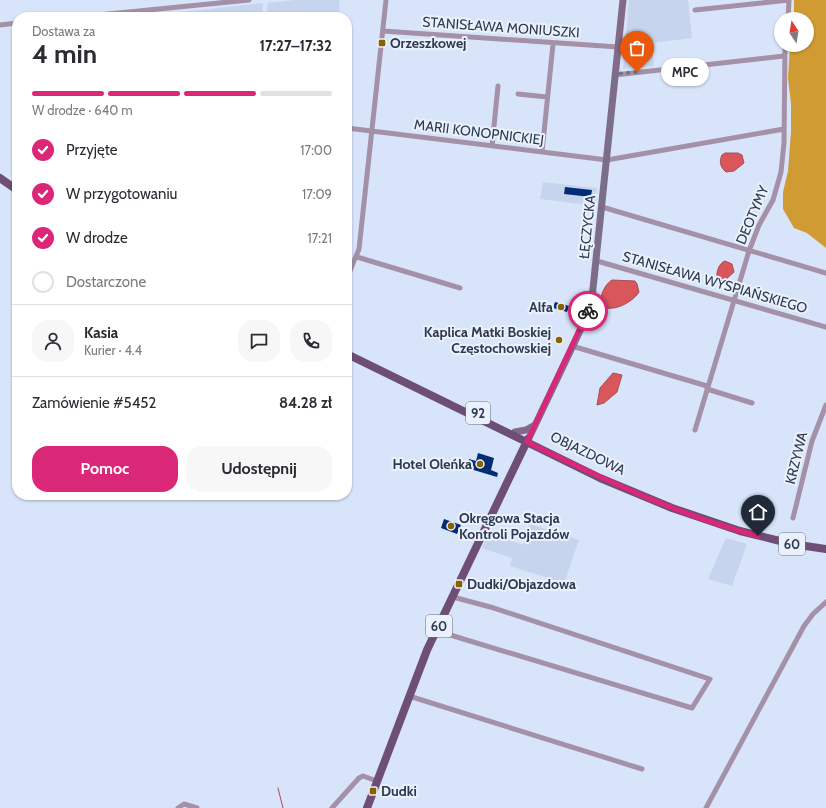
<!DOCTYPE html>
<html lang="pl">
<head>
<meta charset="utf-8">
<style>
  :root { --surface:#fff; --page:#f7f7f7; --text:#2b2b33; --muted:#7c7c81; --line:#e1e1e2; --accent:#db2777 }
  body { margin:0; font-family:Cabin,sans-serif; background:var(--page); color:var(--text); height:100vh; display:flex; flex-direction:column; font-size:15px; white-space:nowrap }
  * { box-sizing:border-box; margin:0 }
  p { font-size:13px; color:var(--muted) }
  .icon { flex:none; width:22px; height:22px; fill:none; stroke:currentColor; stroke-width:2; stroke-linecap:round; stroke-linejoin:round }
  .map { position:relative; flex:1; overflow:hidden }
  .side { position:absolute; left:12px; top:12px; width:340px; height:488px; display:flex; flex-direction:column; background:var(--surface); border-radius:16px; box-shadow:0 1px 3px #0004 }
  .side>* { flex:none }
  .needle { width:26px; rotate:348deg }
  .tools { position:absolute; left:774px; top:12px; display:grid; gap:8px }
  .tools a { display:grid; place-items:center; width:40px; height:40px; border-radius:50%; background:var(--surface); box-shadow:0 1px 3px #0004; font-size:20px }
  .pin { position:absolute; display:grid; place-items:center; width:34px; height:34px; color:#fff; margin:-41px -17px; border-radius:50% 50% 50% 0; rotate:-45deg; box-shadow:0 0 4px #0007 }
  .pin .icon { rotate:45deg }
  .courier { position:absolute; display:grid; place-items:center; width:40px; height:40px; margin:-20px; border:3px solid #db2777; border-radius:50%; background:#fff; color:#222; box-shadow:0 1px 5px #0007 }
  .bubble { position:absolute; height:28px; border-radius:14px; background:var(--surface); box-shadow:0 1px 3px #0004; font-size:13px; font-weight:700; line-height:28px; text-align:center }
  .overview em { font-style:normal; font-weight:700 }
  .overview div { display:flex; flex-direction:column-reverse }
  .overview { display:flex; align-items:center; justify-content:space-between; height:68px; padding:0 20px }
  h1 { font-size:26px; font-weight:700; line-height:30px }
  .bar { display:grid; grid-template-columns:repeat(4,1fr); gap:6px 4px; align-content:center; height:48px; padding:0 20px }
  .bar i { height:5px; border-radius:3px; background:var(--line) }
  .bar .current { background:var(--accent) }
  .bar p { grid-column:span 4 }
  .line { display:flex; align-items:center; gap:10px; padding:0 20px; border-top:1px solid var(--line) }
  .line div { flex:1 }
  .round { display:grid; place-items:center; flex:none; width:42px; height:42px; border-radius:16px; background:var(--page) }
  ol { padding:0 20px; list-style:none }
  li { display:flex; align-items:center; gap:12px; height:44px }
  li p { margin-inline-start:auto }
  li .icon { padding:4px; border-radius:50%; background:var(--accent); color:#fff; stroke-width:4 }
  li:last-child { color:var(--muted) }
  li i { width:22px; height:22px; border:2px solid var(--line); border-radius:50% }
  .cta { display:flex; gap:8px; margin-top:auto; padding:8px 20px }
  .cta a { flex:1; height:46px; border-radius:16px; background:var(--accent); color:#fff; font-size:16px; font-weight:700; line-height:46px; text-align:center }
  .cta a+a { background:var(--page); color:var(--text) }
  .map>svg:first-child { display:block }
</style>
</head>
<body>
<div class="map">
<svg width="826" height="808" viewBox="0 0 826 808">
  <rect width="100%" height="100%" fill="#d7e4fa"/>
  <path fill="#c6d5ed" d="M295,0H339L340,11L333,17H266L268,3Z
    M629,0H688L692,38L652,43L654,66L623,69Z
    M263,3L262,17H126L183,12Z
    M543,182L597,188L596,206L540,199Z
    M530,524L579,540L564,583L510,566L512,558L482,548L488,533L523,545Z
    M726,538L747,544L732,586L708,579Z"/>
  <path fill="#cf9b32" d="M794,0H826V248L807,233L794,228L783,209V192L788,171L791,132V104L788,78L790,45H807V19H794Z"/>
  <path fill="#d9565b" stroke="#a64e58" d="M725,153H738L742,155L744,163L734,171L726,172C720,167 719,161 722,155Z
    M725,261L732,264L734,272L724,281H720L717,278C716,272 719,263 725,261Z
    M612,280L635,281L637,284L639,292C632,303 612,313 600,306C600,296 604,285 612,280Z
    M613,373L622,375L617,392L604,403L597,405L600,388Z"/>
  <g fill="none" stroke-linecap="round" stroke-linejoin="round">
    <path stroke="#a64e58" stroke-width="1" d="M278,788L283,808"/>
  </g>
  <path fill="#032c74" d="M632,48L639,49L637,64L631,62Z
    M565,187L592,190L591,197L564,194Z
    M555,302L569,306L567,312L553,308Z
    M478,453L494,458L491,470L498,473L497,477L467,468L469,459L476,461Z
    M444,519L461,525L457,534L441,528Z"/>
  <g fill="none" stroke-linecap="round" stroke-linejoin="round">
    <path stroke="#a491a7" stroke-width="5" d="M695,10L789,0
      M78,17L249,0
      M788,19L789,0
      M0,25L17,23
      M383,31L618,47
      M615,75L784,56
      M518,94L547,97
      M347,128L607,160L784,129
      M492,146L498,86
      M542,152L553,44
      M602,207L826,273
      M357,257L460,288
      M597,261L826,327
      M347,278L359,249L386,0
      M572,346L707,386
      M707,389L752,403
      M695,430L749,251L759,225L773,200L781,172L784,143L785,45
      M793,518L812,441L826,405
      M437,631L692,708L710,679L494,608L453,597
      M409,696L642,769
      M178,808L184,804L197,808
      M332,808L359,778L363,776L377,781
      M706,808L804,626L813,614L826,602"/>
    <path stroke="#846a89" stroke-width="7" d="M515,432L526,430L535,425
      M529,438L587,316L592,298L623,0"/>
    <path stroke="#6e4e74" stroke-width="8" d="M0,178L17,190
      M347,354L600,478L672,508L740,531L792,544L826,549
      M367,808L427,650L528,439"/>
  </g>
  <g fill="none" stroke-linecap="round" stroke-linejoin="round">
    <path stroke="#69768c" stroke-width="4" stroke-dasharray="0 7.2" d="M588,311L595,283L615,74L637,72"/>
    <path stroke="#db2777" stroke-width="5" d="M588,311L527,442C602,478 677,515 758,536"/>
  </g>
  <g fill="#896100" stroke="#eaf1fc" stroke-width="1.5">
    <rect x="378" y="39" width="8" height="8" rx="2"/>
    <circle cx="561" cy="307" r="4"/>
    <circle cx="559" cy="340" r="4"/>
    <circle cx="480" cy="464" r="4"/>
    <circle cx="451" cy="526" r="4"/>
    <rect x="455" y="580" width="8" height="8" rx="2"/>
    <rect x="369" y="787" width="8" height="8" rx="2"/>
  </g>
  <g text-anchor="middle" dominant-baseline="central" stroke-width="4" stroke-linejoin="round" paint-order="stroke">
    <g fill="#eaf1fc" stroke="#667184" stroke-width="1">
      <rect x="466" y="402" width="24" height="22" rx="3"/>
      <rect x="779" y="533" width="26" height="22" rx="3"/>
      <rect x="426" y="615" width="26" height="22" rx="3"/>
    </g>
    <g font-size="13" font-weight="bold" fill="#2e3a50">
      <text x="478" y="413">92</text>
      <text x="792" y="544">60</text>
      <text x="439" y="626">60</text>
    </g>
    <g font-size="14" fill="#2e3a50" stroke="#eaf1fc">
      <text transform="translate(501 27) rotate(4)">STANISŁAWA MONIUSZKI</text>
      <text transform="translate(479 132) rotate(7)">MARII KONOPNICKIEJ</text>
      <text transform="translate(752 215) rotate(-67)">DEOTYMY</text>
      <text transform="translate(587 227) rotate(-84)">ŁĘCZYCKA</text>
      <text transform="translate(715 282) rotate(16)">STANISŁAWA WYSPIAŃSKIEGO</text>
      <text transform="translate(588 453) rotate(26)">OBJAZDOWA</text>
      <text transform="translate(796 458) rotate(-76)">KRZYWA</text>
    </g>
    <g font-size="14" font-weight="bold" fill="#2e3a50" stroke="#eaf1fc" text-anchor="start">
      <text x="390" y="43">Orzeszkowej</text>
      <text x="553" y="307" text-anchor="end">Alfa</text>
      <text x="551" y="332" text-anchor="end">Kaplica Matki Boskiej<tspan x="551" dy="16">Częstochowskiej</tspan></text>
      <text x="472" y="464" text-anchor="end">Hotel Oleńka</text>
      <text x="459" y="518">Okręgowa Stacja<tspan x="459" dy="16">Kontroli Pojazdów</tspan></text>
      <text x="467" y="584">Dudki/Objazdowa</text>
      <text x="381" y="791">Dudki</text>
    </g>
  </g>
</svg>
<div class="tools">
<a><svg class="needle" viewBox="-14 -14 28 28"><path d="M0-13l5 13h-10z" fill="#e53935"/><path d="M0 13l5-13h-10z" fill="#7c7c81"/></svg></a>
</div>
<div class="pin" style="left:637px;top:72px;background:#ea580c"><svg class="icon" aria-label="bag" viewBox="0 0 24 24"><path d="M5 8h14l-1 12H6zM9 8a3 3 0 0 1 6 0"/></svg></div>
<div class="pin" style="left:758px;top:536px;background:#1f2937"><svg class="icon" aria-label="home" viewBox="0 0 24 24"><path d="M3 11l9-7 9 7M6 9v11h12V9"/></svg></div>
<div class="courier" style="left:588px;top:311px"><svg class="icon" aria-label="bike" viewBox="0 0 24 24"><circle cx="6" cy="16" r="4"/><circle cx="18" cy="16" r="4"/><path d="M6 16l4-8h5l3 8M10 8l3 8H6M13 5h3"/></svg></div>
<div class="bubble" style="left:661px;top:58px;width:48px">MPC</div>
<section class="side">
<div class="overview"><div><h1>4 min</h1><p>Dostawa za</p></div><em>17:27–17:32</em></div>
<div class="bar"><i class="current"></i><i class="current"></i><i class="current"></i><i></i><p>W drodze · 640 m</p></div>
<ol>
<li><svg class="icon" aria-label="check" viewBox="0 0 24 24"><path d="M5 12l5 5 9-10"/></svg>Przyjęte<p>17:00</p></li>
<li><svg class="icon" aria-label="check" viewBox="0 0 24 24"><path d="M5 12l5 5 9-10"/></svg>W przygotowaniu<p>17:09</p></li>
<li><svg class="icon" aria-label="check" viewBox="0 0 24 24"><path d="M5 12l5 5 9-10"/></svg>W drodze<p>17:21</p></li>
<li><i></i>Dostarczone</li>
</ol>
<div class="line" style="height:72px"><a class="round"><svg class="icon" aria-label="person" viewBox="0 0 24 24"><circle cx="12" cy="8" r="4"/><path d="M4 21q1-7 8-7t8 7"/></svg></a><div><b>Kasia</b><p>Kurier · 4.4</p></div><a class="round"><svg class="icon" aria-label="chat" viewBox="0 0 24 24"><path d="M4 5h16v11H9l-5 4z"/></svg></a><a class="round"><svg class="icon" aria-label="phone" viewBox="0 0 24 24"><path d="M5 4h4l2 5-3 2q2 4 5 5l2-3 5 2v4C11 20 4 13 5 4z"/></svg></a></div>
<div class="line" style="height:52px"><div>Zamówienie #5452</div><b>84.28 zł</b></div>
<div class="cta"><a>Pomoc</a><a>Udostępnij</a></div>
</section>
</div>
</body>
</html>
